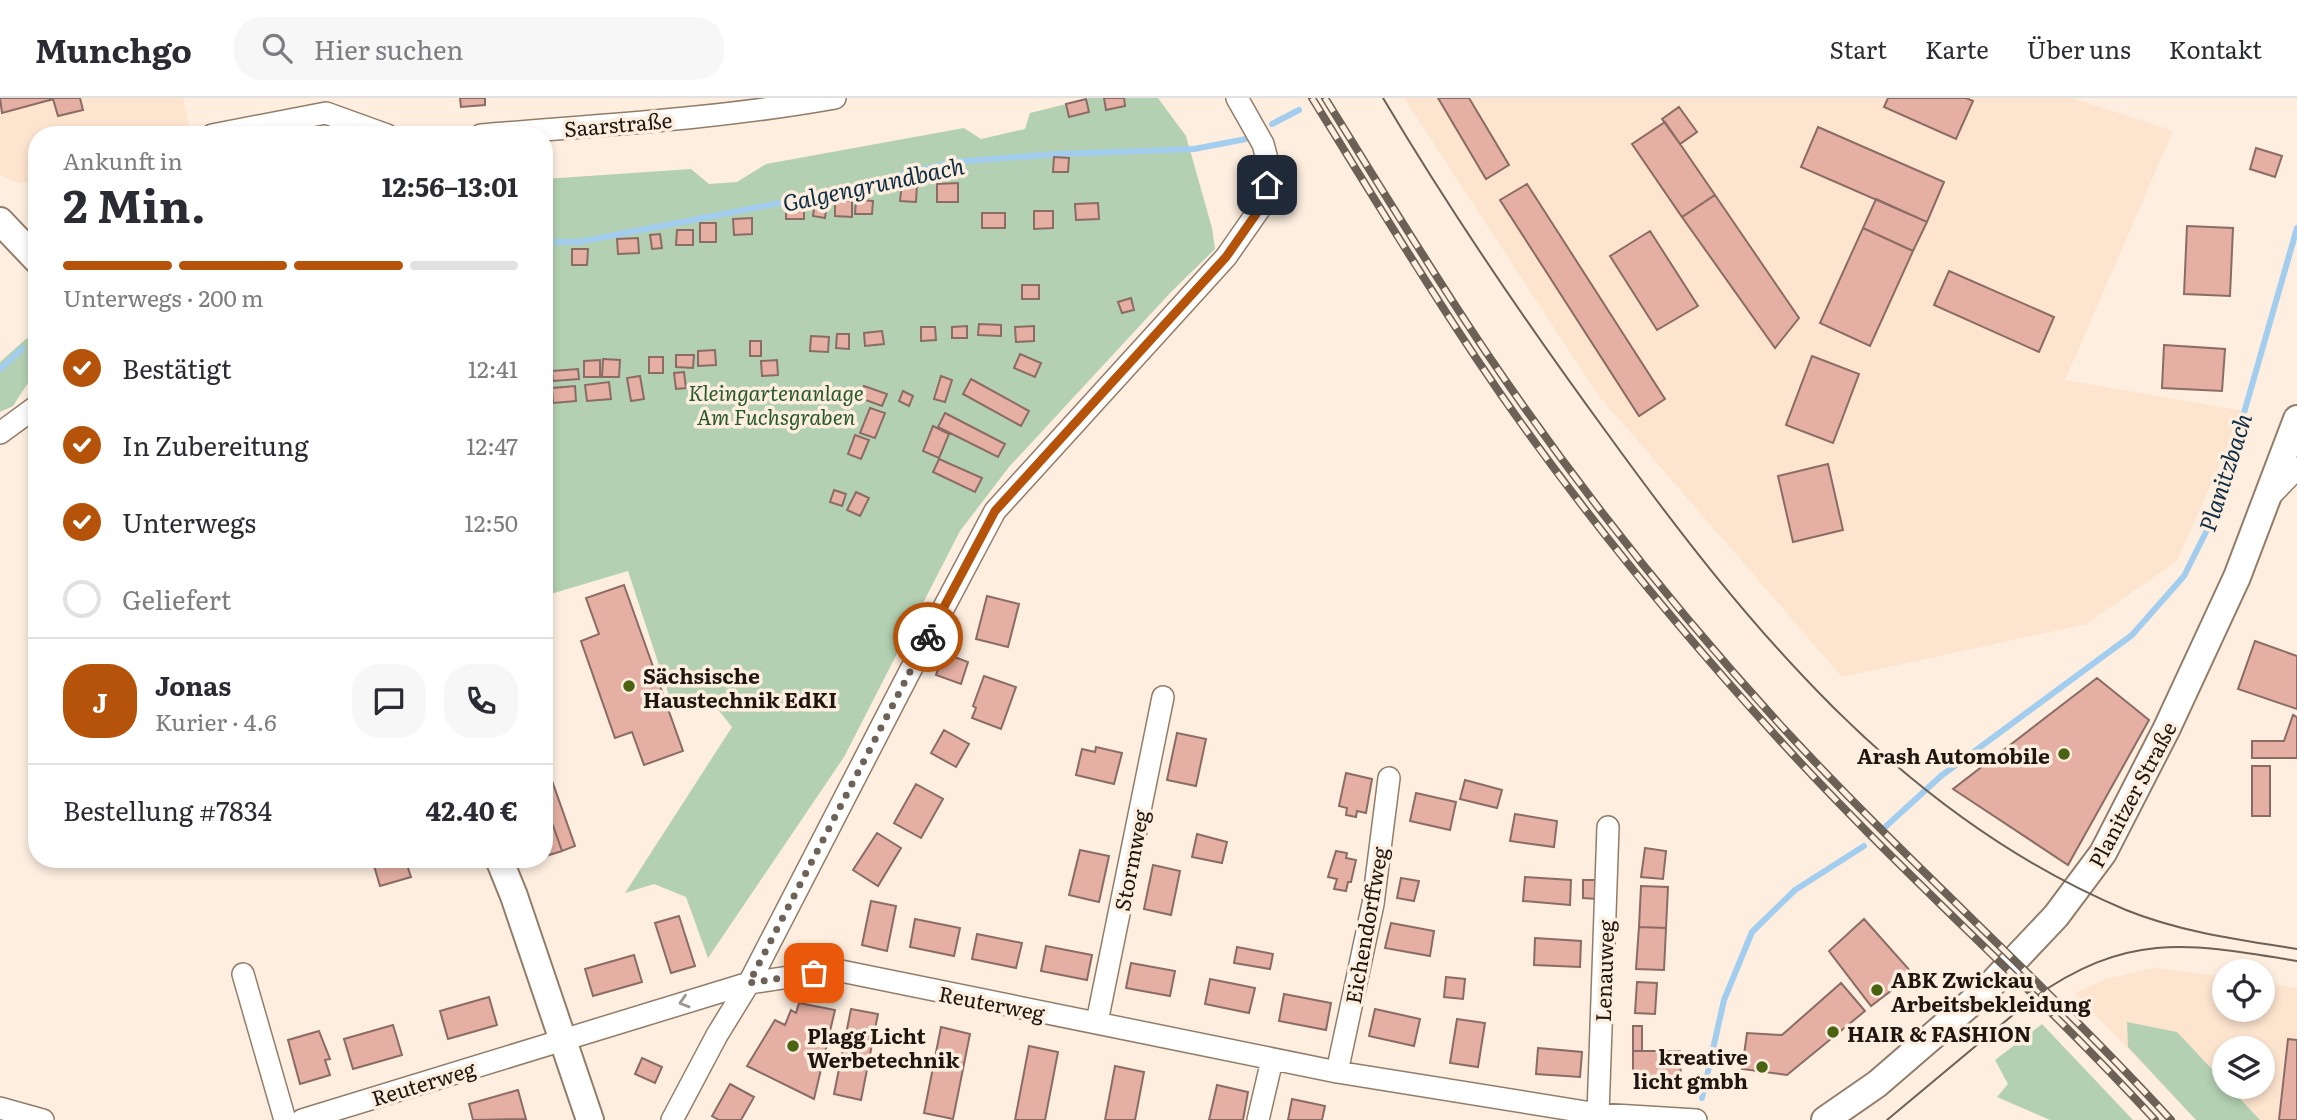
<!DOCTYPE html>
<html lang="de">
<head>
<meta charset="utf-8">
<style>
  :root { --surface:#fff; --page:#f7f7f7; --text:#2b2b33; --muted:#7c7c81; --line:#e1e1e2; --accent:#b45309 }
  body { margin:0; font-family:Literata,serif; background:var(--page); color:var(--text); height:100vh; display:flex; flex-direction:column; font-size:26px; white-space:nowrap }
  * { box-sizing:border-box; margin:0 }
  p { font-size:23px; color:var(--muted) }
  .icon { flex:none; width:38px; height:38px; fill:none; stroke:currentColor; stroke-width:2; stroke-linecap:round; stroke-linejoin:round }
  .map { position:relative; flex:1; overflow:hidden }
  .side { position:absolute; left:28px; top:28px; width:525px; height:742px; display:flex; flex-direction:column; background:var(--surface); border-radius:28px; box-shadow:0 4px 10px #0003 }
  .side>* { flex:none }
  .tools { position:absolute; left:2212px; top:861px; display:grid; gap:14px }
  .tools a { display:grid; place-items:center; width:63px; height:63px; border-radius:50%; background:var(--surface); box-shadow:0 4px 10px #0003; font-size:35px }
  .pin { position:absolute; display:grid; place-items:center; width:60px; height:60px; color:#fff; margin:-30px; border-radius:14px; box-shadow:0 4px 10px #0006 }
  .courier { position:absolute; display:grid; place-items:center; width:70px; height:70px; margin:-35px; border:5px solid #b45309; border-radius:50%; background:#fff; color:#222; box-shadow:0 2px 9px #0007 }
  .overview em { font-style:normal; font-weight:700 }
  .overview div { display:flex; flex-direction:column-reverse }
  .overview { display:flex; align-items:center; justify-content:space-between; height:119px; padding:0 35px }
  h1 { font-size:46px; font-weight:700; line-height:52px }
  .bar { display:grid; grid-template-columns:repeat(4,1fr); gap:10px 7px; align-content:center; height:84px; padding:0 35px }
  .bar i { height:9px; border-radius:5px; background:var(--line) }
  .bar .selected { background:var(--accent) }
  .bar p { grid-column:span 4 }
  .line { display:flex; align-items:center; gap:18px; padding:0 35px; border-top:2px solid var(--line) }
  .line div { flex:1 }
  .round { display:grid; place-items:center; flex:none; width:74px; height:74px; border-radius:28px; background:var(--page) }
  ol { padding:0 35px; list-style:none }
  li { display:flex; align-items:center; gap:21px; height:77px }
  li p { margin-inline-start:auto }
  li .icon { padding:7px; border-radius:50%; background:var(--accent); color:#fff; stroke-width:4 }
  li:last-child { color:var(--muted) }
  li i { width:38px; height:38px; border:4px solid var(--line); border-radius:50% }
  header { display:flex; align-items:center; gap:42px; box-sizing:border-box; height:98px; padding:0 35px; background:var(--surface); border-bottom:2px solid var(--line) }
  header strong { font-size:33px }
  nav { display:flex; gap:38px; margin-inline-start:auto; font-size:24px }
  .search { width:490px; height:63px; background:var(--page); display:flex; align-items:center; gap:18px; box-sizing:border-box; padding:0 24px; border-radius:28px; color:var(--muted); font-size:26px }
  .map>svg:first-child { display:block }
</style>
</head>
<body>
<header>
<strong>Munchgo</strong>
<div class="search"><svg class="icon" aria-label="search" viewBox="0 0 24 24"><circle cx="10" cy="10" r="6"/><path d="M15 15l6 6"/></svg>Hier suchen</div>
<nav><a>Start</a><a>Karte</a><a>Über uns</a><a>Kontakt</a></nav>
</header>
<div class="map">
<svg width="2297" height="1022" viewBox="0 0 2297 1022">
  <rect width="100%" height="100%" fill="#fdeee0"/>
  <path fill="#fde4ce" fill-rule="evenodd" d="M0,0H183L191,37H37V82L19,86L0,77Z
    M1404,0H2073L2173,33L2065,282L2243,313L2177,463L2086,526L1842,579L1598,297Z
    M2155,870L2224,879V912H2263V885L2297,890V1022H2196L2075,895L2105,881ZM2224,950H2263V989H2224Z"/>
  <path fill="#b3d1b2" d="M1090,0H1158L1186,38L1212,130L1215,151L1171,194L1009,369L960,433L844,659L708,860L686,799L654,786L625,795L732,629L703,593L672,607L628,473L544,498V81L691,71L709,86L737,84L766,66L964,30L981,41L1025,31L1030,15Z
    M27,240L37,245V271L13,308L0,314V264Z
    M2127,924L2177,934L2224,984V989H2229L2260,1022H2196L2128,949Z
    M2042,926L2133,1022H2050L1997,999L2008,986L1995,962Z"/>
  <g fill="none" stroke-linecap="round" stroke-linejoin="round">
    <path stroke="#a3cdee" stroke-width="6" d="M1272,26L1299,12
      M544,144H579L821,97L953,64L1059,56L1194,51L1246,41
      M0,271L22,251
      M1883,731L1941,678L2132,537L2184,478L2215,416L2297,130
      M1702,1000L1724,902L1752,834L1795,792L1864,748"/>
  </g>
  <path fill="#e5afa3" stroke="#8a6c65" stroke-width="2" d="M0,0H50V2L2,15Z
    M50,0H80L83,12L58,18L53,1L50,2Z
    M460,0H485V7L461,9Z
    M1104,0H1124L1125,8L1106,12Z
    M1438,0H1469L1509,67L1486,81Z
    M1888,0H1966L1973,3L1956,41L1884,9Z
    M1086,1L1089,14L1069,19L1066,6Z
    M1679,9L1697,34L1680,46L1662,21Z
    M1665,24L1715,97L1682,119L1632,46Z
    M1818,29L1944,84L1927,124L1801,69Z
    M2256,50L2282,58L2275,79L2250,71Z
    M1054,59L1069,60L1068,74H1053Z
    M902,84L917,86L916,104L900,103Z
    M958,85V104H937V86Z
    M1527,86L1665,301L1639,318L1500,102Z
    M1715,97L1799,220L1775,250L1682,119Z
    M1876,101L1927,124L1913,153L1863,130Z
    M856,102L873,103L872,116H855Z
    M835,103H852V119L835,118Z
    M815,105L827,106L825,120L813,118Z
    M1098,105L1099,121L1076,122L1075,106Z
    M786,108H804V121H786Z
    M1034,113H1053V130L1034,131Z
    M982,115H1005V130H982Z
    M752,120V136L734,137L733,121Z
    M700,125H716V144H700Z
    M2187,128L2233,130L2230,198L2184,196Z
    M1863,130L1913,153L1870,248L1820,225Z
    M677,132H693V147H676Z
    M1650,133L1698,208L1657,232L1610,158Z
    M660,136L662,150L652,151L650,137Z
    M638,140L639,155L618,156L617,141Z
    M572,151H588L587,167H572Z
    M1949,173L2054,219L2039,254L1934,207Z
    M1022,187H1039V201H1022Z
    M1131,200L1134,212L1122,215L1118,204Z
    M979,226L1001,227V238L978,237Z
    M967,228V240H952V229Z
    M1034,228V243L1016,244L1015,229Z
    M921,229H935L936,242L921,243Z
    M882,233L884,246L865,248L864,235Z
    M837,236H849V251L836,250Z
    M811,238L829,239L828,254L810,253Z
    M750,243H761V258H750Z
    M2164,247L2225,251L2222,293L2162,290Z
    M715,252L716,267L698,268V253Z
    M1020,256L1041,265L1035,279L1014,270Z
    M676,257H694L693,270L676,269Z
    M1812,258L1859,276L1833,345L1786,327Z
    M649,259H663V275H649Z
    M603,261L620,262L619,279H602Z
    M600,262V279H584V263Z
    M777,262L778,277L762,278L761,263Z
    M578,271L579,281L553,283L552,273Z
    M684,274L686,290L676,291L674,275Z
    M640,278L644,301L631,303L627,280Z
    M941,278L952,282L945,304L934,301Z
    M971,281L1029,313L1021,328L963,296Z
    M609,284L611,301L587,303L585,287Z
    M575,288L576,303L553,305L552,290Z
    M864,288L887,296L882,308L860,300Z
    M903,293L913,298L909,308L899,303Z
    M870,310L885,315L875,340L860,335Z
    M945,315L1005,346L998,359L938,329Z
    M933,328L949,336L939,360L923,353Z
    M855,337L869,342L861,361L848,356Z
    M939,361L982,380L975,394L933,374Z
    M1828,366L1843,432L1793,444L1778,378Z
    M834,392L846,396L842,408L830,404Z
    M856,394L869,400L860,418L847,412Z
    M624,487L683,653L644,667L632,634L615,640L581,543L599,536L586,500Z
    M987,498L1019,506L1008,549L976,541Z
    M2255,543L2297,558V611L2238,591Z
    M944,555L968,564L961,586L936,577Z
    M984,578L1016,589L1001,631L972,620L976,610L973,608Z
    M2097,580L2149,622L2068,767L1953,691Z
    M2293,617L2297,619V660H2252V643H2284Z
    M944,632L969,646L956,669L931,655Z
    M1177,635L1206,641L1196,688L1167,682Z
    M1096,649L1122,655L1114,686L1076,677L1082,651L1095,654Z
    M544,660L575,748L562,753L544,702Z
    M2252,668H2270V718H2252Z
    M1346,675L1372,681L1366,715L1357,713L1356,719L1346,717L1347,710L1339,708Z
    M1465,682L1502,692L1497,710L1460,701Z
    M916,686L943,701L921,740L894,725Z
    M1416,695L1456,704L1450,732L1410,723Z
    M544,702L562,753L546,758L544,752Z
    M1515,716L1557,723L1554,749L1510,743Z
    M877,735L901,750L878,788L853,772Z
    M1197,736L1227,744L1222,765L1192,759Z
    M1645,750L1666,753L1663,781L1641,779Z
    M1080,752L1109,758L1099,804L1069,797Z
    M1336,753L1347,755L1346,760L1356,762L1351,784H1348L1346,793L1334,791L1337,781L1328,779Z
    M372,761H405L411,779L380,788Z
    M1153,767L1180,773L1171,817L1144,811Z
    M1525,779L1571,782L1570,807L1523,803Z
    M1401,780L1419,783L1414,803L1397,800Z
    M1583,782H1598L1597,801L1583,800Z
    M1641,788L1668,789L1666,830L1639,829Z
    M871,803L896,808L887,853L862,847Z
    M679,818L695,868L671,875L655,825Z
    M915,821L960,830L954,858L910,849Z
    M1864,821L1913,876L1871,908L1829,853Z
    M1391,825L1434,833L1430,858L1385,850Z
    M1639,829L1666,830L1664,872L1636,871Z
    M977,836L1022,845L1016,870L972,861Z
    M1535,840L1581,843L1580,869L1534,867Z
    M1046,848L1092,857L1087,882L1041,873Z
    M1237,849L1273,856L1270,871L1234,865Z
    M634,857L642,884L593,898L585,871Z
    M1131,865L1175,873L1170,898L1126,890Z
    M1446,879L1465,881L1463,901L1444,899Z
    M1210,881L1255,890L1249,915L1205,906Z
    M1637,884L1657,885L1655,916L1635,915Z
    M1841,885L1865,913L1787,977L1742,971L1747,935L1782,937Z
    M1284,896L1331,905L1326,932L1279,923Z
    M489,899L497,927L448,941L440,913Z
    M799,905L835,912L814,1001L747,968L775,922L785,927L791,912L796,915Z
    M851,911L878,916L861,1002L834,996Z
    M1375,911L1420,921L1414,948L1369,938Z
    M1457,921L1485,925L1478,969L1450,965Z
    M393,927L402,957L353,971L344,941Z
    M1633,928H1642V953H1633Z
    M941,929L970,936L953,1021L924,1015Z
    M319,933L330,961L325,962L330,977L300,986L288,942Z
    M2288,941L2297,942V1022H2279Z
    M1029,948L1058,954L1045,1022H1015Z
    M1538,950L1582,954L1580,979L1536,976Z
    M1633,953H1680L1681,986L1633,987Z
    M642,960L662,969L655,985L635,976Z
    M1115,968L1144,974L1135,1022H1105Z
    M730,986L754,999L741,1022H719L712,1018Z
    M1217,987L1248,994L1243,1022H1209Z
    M518,992L526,1021L473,1022L469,1006Z
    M1292,1001L1325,1008L1322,1022H1288Z"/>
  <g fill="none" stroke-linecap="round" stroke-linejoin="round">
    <defs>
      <path id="minor" d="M212,37L326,15L387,37
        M481,37C599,27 718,21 835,0
        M0,335L37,308
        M2271,397L2297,370
        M243,876L285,1022
        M1097,924L1163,599
        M1337,974L1373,806L1389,680
        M0,1010L43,1022
        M1598,1016L1608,729
        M302,1022L749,885L836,872L1337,974L1598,1016L1696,1022
        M672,1022L717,937L749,885L908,577L995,413L1226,159L1263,106L1268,65L1263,46L1237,0
        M1258,1022L1272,962"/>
      <path id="major" d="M0,123L37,162
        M499,761L514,798L590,1022
        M1825,1022L1877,986L1987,891L2056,818L2103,755L2167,630L2237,479L2297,321"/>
    </defs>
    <use href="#minor" stroke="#937c68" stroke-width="24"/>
    <use href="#major" stroke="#937c68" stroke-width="30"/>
    <use href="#minor" stroke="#fff" stroke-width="21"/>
    <use href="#major" stroke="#fff" stroke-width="26"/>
    <path stroke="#6b6157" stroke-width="2" d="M1383,0C1452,116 1527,226 1607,335C1746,527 1901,718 2126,812C2180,834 2240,842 2297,851
      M1887,1022L2032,901C2128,833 2188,845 2297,863"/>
    <defs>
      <path id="rail" d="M1312,0C1366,87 1419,175 1476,260C1565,393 1667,518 1775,637C1896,771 2033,889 2155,1022
        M1325,0C1378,85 1430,171 1486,254C1576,387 1677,514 1785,632C1909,766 2047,887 2171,1022"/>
    </defs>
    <use href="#rail" stroke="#6b6157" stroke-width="8"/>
    <use href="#rail" stroke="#fdeee0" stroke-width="5" stroke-dasharray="16" stroke-linecap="butt"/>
  </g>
  <defs><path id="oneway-chevron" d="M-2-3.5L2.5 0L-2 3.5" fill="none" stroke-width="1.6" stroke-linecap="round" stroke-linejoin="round" transform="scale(1.75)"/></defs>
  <use stroke="#9a9793" href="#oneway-chevron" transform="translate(684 904) rotate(163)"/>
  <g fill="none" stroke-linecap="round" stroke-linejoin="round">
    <path stroke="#6d6258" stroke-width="7" stroke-dasharray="0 12.6" d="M814,875L749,885L928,539"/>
    <path stroke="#b45309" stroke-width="9" d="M928,539L995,413L1226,159L1263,106L1267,87"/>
  </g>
  <g fill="#4a6313" stroke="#fdeee0" stroke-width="2.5">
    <circle cx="629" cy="588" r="7"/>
    <circle cx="2064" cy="656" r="7"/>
    <circle cx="1877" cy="892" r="7"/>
    <circle cx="1833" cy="934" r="7"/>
    <circle cx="793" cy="948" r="7"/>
    <circle cx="1762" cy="969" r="7"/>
  </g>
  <g text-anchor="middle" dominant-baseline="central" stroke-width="7" stroke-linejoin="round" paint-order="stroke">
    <g font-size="21" fill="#1f170f" stroke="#fdeee0">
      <text transform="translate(618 25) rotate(-5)">Saarstraße</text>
      <text transform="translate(2131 696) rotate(-62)">Planitzer Straße</text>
      <text transform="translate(1130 762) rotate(-79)">Stormweg</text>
      <text transform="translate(1365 827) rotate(-80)">Eichendorffweg</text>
      <text transform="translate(1603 873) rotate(-88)">Lenauweg</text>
      <text transform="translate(992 904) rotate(11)">Reuterweg</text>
      <text transform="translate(423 984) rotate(-17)">Reuterweg</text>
    </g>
    <g font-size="21" font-style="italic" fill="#275a29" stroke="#fdeee0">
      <text x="776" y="293">Kleingartenanlage<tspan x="776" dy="24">Am Fuchsgraben</tspan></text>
    </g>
    <g font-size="21" font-weight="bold" fill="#1f170f" stroke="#fdeee0" text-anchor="start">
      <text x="643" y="576">Sächsische<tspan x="643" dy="24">Haustechnik EdKI</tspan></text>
      <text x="2050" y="656" text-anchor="end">Arash Automobile</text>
      <text x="1891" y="880">ABK Zwickau<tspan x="1891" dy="24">Arbeitsbekleidung</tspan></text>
      <text x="1847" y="934">HAIR &amp; FASHION</text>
      <text x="807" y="936">Plagg Licht<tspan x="807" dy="24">Werbetechnik</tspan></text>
      <text x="1748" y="957" text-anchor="end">kreative<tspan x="1748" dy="24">licht gmbh</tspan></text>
    </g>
    <g font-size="23" font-style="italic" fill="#0c2d44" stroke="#fdeee0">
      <text transform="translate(873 85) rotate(-12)">Galgengrundbach</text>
      <text transform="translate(2224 374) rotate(-72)">Planitzbach</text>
    </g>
  </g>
</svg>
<div class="tools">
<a><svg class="icon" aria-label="locate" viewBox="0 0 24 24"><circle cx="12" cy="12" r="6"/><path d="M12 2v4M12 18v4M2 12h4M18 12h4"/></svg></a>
<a><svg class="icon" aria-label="layers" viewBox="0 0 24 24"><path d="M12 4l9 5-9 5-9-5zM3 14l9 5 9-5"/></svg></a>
</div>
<div class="pin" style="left:814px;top:875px;background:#ea580c"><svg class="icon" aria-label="bag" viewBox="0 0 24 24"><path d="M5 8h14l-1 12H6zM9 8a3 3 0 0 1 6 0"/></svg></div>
<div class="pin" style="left:1267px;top:87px;background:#1f2937"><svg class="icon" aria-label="home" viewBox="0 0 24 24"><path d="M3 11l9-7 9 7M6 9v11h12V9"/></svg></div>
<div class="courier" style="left:928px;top:539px"><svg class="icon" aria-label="bike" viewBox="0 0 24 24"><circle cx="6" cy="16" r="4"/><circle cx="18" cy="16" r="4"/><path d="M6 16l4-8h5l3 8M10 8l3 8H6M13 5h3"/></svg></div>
<section class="side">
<div class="overview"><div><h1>2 Min.</h1><p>Ankunft in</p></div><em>12:56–13:01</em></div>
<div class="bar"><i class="selected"></i><i class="selected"></i><i class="selected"></i><i></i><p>Unterwegs · 200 m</p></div>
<ol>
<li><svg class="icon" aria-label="check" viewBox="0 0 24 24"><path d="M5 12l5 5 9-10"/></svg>Bestätigt<p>12:41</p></li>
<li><svg class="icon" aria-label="check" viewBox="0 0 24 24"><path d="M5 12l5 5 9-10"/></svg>In Zubereitung<p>12:47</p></li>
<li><svg class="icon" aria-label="check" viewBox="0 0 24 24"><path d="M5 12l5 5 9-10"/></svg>Unterwegs<p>12:50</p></li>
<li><i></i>Geliefert</li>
</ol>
<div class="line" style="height:126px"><b class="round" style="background:var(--accent);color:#fff">J</b><div><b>Jonas</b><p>Kurier · 4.6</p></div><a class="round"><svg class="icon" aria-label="chat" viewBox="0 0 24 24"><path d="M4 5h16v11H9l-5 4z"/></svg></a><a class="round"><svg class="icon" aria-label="phone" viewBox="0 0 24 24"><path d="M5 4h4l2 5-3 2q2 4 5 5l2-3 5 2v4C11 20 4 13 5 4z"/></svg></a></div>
<div class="line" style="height:91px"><div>Bestellung #7834</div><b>42.40 €</b></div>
</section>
</div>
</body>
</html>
